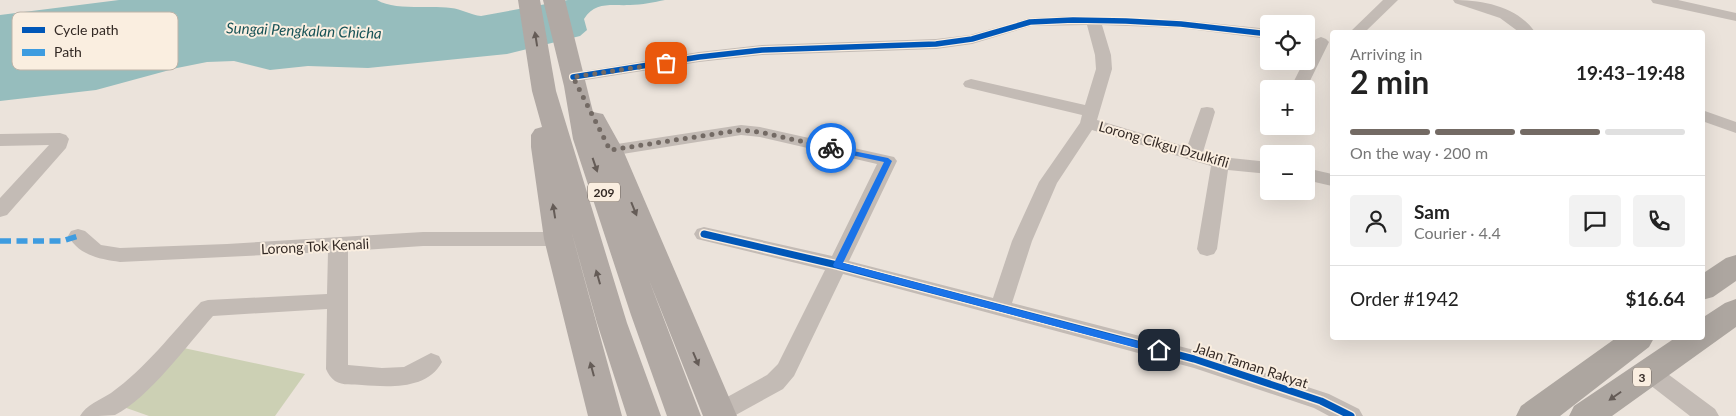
<!DOCTYPE html>
<html lang="en">
<head>
<meta charset="utf-8">
<style>
  :root { --surface:#fff; --page:#f2f2f2; --text:#222; --muted:#767676; --line:#e0e0e0; --accent:#736a64 }
  body { margin:0; font-family:Lato,sans-serif; background:var(--page); color:var(--text); height:100vh; display:flex; flex-direction:column; font-size:19px; white-space:nowrap }
  * { box-sizing:border-box; margin:0 }
  p { font-size:16px; color:var(--muted) }
  .icon { flex:none; width:28px; height:28px; fill:none; stroke:currentColor; stroke-width:2; stroke-linecap:round; stroke-linejoin:round }
  .map { position:relative; flex:1; overflow:hidden }
  .drawer { position:absolute; left:1330px; top:30px; width:375px; height:310px; display:flex; flex-direction:column; background:var(--surface); border-radius:5px; box-shadow:0 5px 20px #0002 }
  .drawer>* { flex:none }
  .tools { position:absolute; left:1260px; top:15px; display:grid; gap:10px }
  .tools a { display:grid; place-items:center; width:55px; height:55px; border-radius:5px; background:var(--surface); box-shadow:0 5px 20px #0002; font-size:25px }
  .pin { position:absolute; display:grid; place-items:center; width:42px; height:42px; color:#fff; margin:-21px; border-radius:10px; box-shadow:0 2px 8px #0006 }
  .courier { position:absolute; display:grid; place-items:center; width:50px; height:50px; margin:-25px; border:4px solid #1a73e8; border-radius:50%; background:#fff; color:#222; box-shadow:0 1px 6px #0007 }
  .headline em { font-style:normal; font-weight:700 }
  .headline div { display:flex; flex-direction:column-reverse }
  .headline { display:flex; align-items:center; justify-content:space-between; height:85px; padding:0 20px }
  h1 { font-size:32px; font-weight:700; line-height:38px }
  .bar { display:grid; grid-template-columns:repeat(4,1fr); gap:8px 5px; align-content:center; height:60px; padding:0 20px }
  .bar i { height:6px; border-radius:4px; background:var(--line) }
  .bar .selected { background:var(--accent) }
  .bar p { grid-column:span 4 }
  .line { display:flex; align-items:center; gap:12px; padding:0 20px; border-top:1px solid var(--line) }
  .line div { flex:1 }
  .round { display:grid; place-items:center; flex:none; width:52px; height:52px; border-radius:5px; background:var(--page) }
  .map>svg:first-child { display:block }
</style>
</head>
<body>
<div class="map">
<svg width="1736" height="416" viewBox="0 0 1736 416">
  <rect width="100%" height="100%" fill="#ebe3db"/>
  <path fill="#ccd0b4" d="M179,347L305,374L275,416H149L118,405Z"/>
  <path fill="#96bdbd" d="M119,0H377C395,11 430,5 451,8C461,9 471,15 481,16L568,0H665C654,2 642,5 630,5C612,6 595,1 584,19L587,30L580,36L507,54L368,68L308,66L270,70L234,61L207,62L177,68L96,90L0,101V15Z"/>
  <g fill="none" stroke-linecap="round" stroke-linejoin="round">
    <path fill="#c3bbb5" fill-rule="evenodd" d="M1383,0H1398L1365,32H1350Z
      M1453,0C1482,0 1517,6 1535,32H1519L1500,18L1455,3Z
      M1651,0H1678L1736,13V21L1653,3Z
      M1073,16L1181,20L1269,29V39L1181,28L1102,25L1111,55L1112,69L1097,120L1187,147L1201,108L1207,107L1213,108L1215,112L1203,152L1221,157L1269,162V174L1228,170L1217,249L1214,254L1207,256L1200,254L1197,249L1211,166L1092,130L1057,183L1032,241L1012,303L1194,350L1329,394L1359,409L1363,416H1329L1314,408L1194,368L843,274L794,376L783,389L734,416H709L708,413L711,406L767,375L778,364L825,270L697,239L694,234L697,229L704,227L832,256L877,164L760,137L741,135L610,156L604,154L601,150L604,146L741,125L760,127L894,157L897,161L849,261L993,298L1012,241L1039,182L1080,123L1082,115L965,87L963,84L965,81L971,79L1085,105L1096,69L1095,55L1087,25L1031,26L972,44L936,49L762,55L699,62L573,82L567,80L565,77L567,74L699,52L762,45L936,39L970,35L1030,18Z
      M1321,37L1326,39L1329,42L1306,89H1290L1304,61H1306C1306,53 1311,45 1316,39Z
      M1702,110L1736,122V133L1702,121Z
      M60,133L66,135L69,139L66,148L7,215L0,217V198L49,145L0,146V134Z
      M1306,168L1332,174V186L1306,180Z
      M78,229L85,231L101,245L120,248L227,244L423,232H558L565,234L568,239L565,244L558,246H423L348,251V365L382,368L404,367L431,353L439,356L442,362C427,390 389,387 362,385C353,384 343,386 335,381C331,378 328,374 326,369L327,309L213,316C188,344 148,399 115,415C107,416 90,416 80,416C86,405 100,400 111,393C145,369 172,333 201,302L208,300L327,294L328,252L120,262C100,259 80,256 68,236L71,231Z
      M1649,363L1657,366L1715,409L1719,416H1690L1641,378L1638,372L1641,366Z"/>
    <path fill="#b1a9a4" fill-rule="evenodd" d="M518,0H540L556,91L627,323L661,416H627L597,323L571,230L622,416H588L544,239L531,147V135L535,129L542,127L532,91Z
      M543,0H565L593,112L603,114L623,150L737,416H703L649,280L701,416H667L631,315L573,139L564,86Z"/>
    <path fill="#ada6a0" fill-rule="evenodd" d="M1736,255V281L1713,297L1702,300V274L1726,258Z
      M1736,299V327L1612,416H1569L1574,406L1675,338H1702V318L1725,303Z
      M1616,338H1654L1649,347L1560,416H1516L1521,406Z"/>
    <path stroke="#3e9ce0" stroke-width="5.5" stroke-dasharray="11 5.5" stroke-linecap="butt" d="M0,241H62L78,236"/>
    <defs>
      <path id="cycleway-far1" d="M573,77L699,57L762,50L936,44L972,39L1030,22L1073,20L1126,21L1181,24L1269,34"/>
      <path id="cycleway" d="M704,234L837,265L1194,359L1321,401L1351,416"/>
    </defs>
    <use href="#cycleway-far1" stroke="#faeee0" stroke-width="8"/>
    <use href="#cycleway" stroke="#faeee0" stroke-width="10"/>
    <use href="#cycleway-far1" stroke="#0057b8" stroke-width="5.5"/>
    <use href="#cycleway" stroke="#0057b8" stroke-width="7"/>
  </g>
  <defs><path id="oneway-solid" d="M-6-.8H1V-3.2L6.5 0L1 3.2V.8H-6Z" transform="scale(1.25)"/></defs>
  <g fill="#655c57">
    <use href="#oneway-solid" transform="translate(536 39) rotate(-99)"/>
    <use href="#oneway-solid" transform="translate(595 165) rotate(71)"/>
    <use href="#oneway-solid" transform="translate(634 209) rotate(68)"/>
    <use href="#oneway-solid" transform="translate(554 211) rotate(-99)"/>
    <use href="#oneway-solid" transform="translate(598 277) rotate(-106)"/>
    <use href="#oneway-solid" transform="translate(696 359) rotate(67)"/>
    <use href="#oneway-solid" transform="translate(592 369) rotate(-105)"/>
  </g>
  <use fill="#645b56" href="#oneway-solid" transform="translate(1615 396) rotate(145)"/>
  <path fill="#1a73e8" d="M828,146L888,158L892,161L843,263L1159,347L1163,348V353L1159,354L834,267L833,265L884,162L828,150Z"/>
  <g fill="none" stroke-linecap="round" stroke-linejoin="round">
    <path stroke="#736a64" stroke-width="5" stroke-dasharray="0 9" d="M666,63L573,77L610,150L741,130L760,132L831,148"/>
  </g>
  <g text-anchor="middle" dominant-baseline="central" stroke-width="4" stroke-linejoin="round" paint-order="stroke">
    <g fill="#faeee0" stroke="#6f645c" stroke-width="1">
      <rect x="588" y="182.5" width="32" height="19" rx="4"/>
      <rect x="1633" y="367.5" width="18" height="19" rx="4"/>
    </g>
    <g font-size="12" font-weight="bold" fill="#332924">
      <text x="604" y="192">209</text>
      <text x="1642" y="377">3</text>
    </g>
    <g font-size="14" fill="#332924" stroke="#faeee0">
      <text transform="translate(1164 144) rotate(16)">Lorong Cikgu Dzulkifli</text>
      <text transform="translate(315 246) rotate(-3)">Lorong Tok Kenali</text>
      <text transform="translate(1251 365) rotate(18)">Jalan Taman Rakyat</text>
    </g>
    <g font-size="15" font-style="italic" fill="#175256" stroke="#faeee0">
      <text transform="translate(304 30) rotate(2)">Sungai Pengkalan Chicha</text>
    </g>
  </g>
  <rect x="12" y="12" width="166" height="58" rx="8" fill="#faeee0" stroke="#beb3a8" stroke-width="1"/>
  <rect x="22" y="27" width="23" height="6" fill="#0057b8"/>
  <rect x="22" y="49" width="23" height="7" fill="#3e9ce0"/>
  <g font-size="14" fill="#332924">
    <text x="54" y="35">Cycle path</text>
    <text x="54" y="57">Path</text>
  </g>
</svg>
<div class="tools">
<a><svg class="icon" aria-label="locate" viewBox="0 0 24 24"><circle cx="12" cy="12" r="6"/><path d="M12 2v4M12 18v4M2 12h4M18 12h4"/></svg></a>
<a>+</a>
<a>−</a>
</div>
<div class="pin" style="left:666px;top:63px;background:#ea580c"><svg class="icon" aria-label="bag" viewBox="0 0 24 24"><path d="M5 8h14l-1 12H6zM9 8a3 3 0 0 1 6 0"/></svg></div>
<div class="pin" style="left:1159px;top:350px;background:#1f2937"><svg class="icon" aria-label="home" viewBox="0 0 24 24"><path d="M3 11l9-7 9 7M6 9v11h12V9"/></svg></div>
<div class="courier" style="left:831px;top:148px"><svg class="icon" aria-label="bike" viewBox="0 0 24 24"><circle cx="6" cy="16" r="4"/><circle cx="18" cy="16" r="4"/><path d="M6 16l4-8h5l3 8M10 8l3 8H6M13 5h3"/></svg></div>
<section class="drawer">
<div class="headline"><div><h1>2 min</h1><p>Arriving in</p></div><em>19:43–19:48</em></div>
<div class="bar"><i class="selected"></i><i class="selected"></i><i class="selected"></i><i></i><p>On the way · 200 m</p></div>
<div class="line" style="height:90px"><a class="round"><svg class="icon" aria-label="person" viewBox="0 0 24 24"><circle cx="12" cy="8" r="4"/><path d="M4 21q1-7 8-7t8 7"/></svg></a><div><b>Sam</b><p>Courier · 4.4</p></div><a class="round"><svg class="icon" aria-label="chat" viewBox="0 0 24 24"><path d="M4 5h16v11H9l-5 4z"/></svg></a><a class="round"><svg class="icon" aria-label="phone" viewBox="0 0 24 24"><path d="M5 4h4l2 5-3 2q2 4 5 5l2-3 5 2v4C11 20 4 13 5 4z"/></svg></a></div>
<div class="line" style="height:65px"><div>Order #1942</div><b>$16.64</b></div>
</section>
</div>
</body>
</html>
